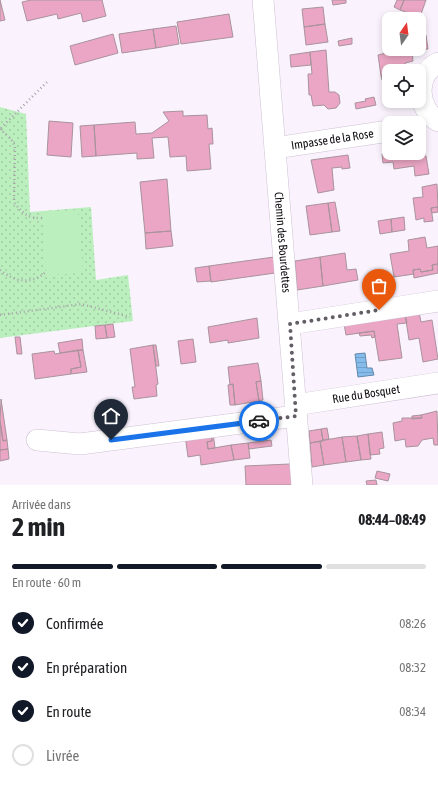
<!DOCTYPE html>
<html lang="fr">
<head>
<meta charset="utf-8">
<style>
  :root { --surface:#fff; --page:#f6f6f6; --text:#202124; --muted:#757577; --line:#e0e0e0; --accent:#111827 }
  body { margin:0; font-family:"Asap Condensed",sans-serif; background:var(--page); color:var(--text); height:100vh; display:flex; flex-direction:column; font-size:15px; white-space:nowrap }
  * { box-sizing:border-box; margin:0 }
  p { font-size:13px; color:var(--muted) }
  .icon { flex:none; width:22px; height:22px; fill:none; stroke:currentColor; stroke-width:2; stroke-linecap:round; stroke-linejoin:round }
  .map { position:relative; height:485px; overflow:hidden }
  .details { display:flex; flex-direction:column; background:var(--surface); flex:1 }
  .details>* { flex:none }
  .needle { width:26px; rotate:14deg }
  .tools { position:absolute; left:382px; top:12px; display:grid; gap:8px }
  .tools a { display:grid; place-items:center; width:44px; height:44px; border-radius:8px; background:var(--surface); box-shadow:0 2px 6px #0003; font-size:20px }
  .pin { position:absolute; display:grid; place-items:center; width:34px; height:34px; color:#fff; margin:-41px -17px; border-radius:50% 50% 50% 0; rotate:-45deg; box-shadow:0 0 4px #0007 }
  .pin .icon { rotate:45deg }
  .courier { position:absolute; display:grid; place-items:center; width:40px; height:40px; margin:-20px; border:3px solid #1a73e8; border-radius:50%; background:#fff; color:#222; box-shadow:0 1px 5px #0007 }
  .overview em { font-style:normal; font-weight:700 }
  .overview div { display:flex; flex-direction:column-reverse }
  .overview { display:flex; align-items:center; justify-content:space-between; height:68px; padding:0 12px }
  h1 { font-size:26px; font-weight:700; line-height:30px }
  .bar { display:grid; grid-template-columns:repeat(4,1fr); gap:6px 4px; align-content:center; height:48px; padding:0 12px }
  .bar i { height:5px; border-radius:3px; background:var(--line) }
  .bar .on { background:var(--accent) }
  .bar p { grid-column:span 4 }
  ol { padding:0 12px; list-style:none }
  li { display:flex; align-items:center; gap:12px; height:44px }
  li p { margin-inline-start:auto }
  li .icon { padding:4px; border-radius:50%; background:var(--accent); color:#fff; stroke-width:4 }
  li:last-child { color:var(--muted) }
  li i { width:22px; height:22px; border:2px solid var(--line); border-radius:50% }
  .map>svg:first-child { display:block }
</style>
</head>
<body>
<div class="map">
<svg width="438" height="485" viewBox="0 0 438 485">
  <defs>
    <pattern id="green-dots" width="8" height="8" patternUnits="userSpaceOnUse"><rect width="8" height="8" fill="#bcefbe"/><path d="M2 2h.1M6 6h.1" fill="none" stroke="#a1cca2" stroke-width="1.8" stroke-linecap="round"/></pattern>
    <pattern id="water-rules" width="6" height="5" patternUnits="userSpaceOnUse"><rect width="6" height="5" fill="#86bceb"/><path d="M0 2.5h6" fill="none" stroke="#73a0c9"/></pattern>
  </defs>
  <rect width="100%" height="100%" fill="#faf3fe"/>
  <path fill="url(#green-dots)" d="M0,107L26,114L30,212L91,207L96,280L128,275L133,321L0,338Z"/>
  <path fill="#bcefbe" d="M78,210L83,273L46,275L42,212Z"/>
  <path fill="url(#water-rules)" stroke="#6388aa" d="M365,353L367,368H372L374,375L358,377L355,354Z"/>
  <path fill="#eaa6c4" stroke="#a9939c" d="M0,0L5,20L0,21Z
    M31,0H102L106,16L83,22L81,13L58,19L57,14L27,21L22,2Z
    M332,0H346V3L333,5Z
    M397,0H404L400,10L394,7Z
    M404,0H426L420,17L400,10Z
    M323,7L325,24L304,27L302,9Z
    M229,14L233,37L181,44L177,22Z
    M325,24L328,42L306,45L304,27Z
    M176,26L179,44L156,48L153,29Z
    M153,29L156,48L122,53L119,34Z
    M113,34L118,53L75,65L70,46Z
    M426,35L428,49L412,51L413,61L405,63L407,71H389V74L381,76L378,55L403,49H419V36Z
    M352,38V44L339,46L338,41Z
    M326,50L329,92H335L339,95L340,103L336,108L328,109L324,105L313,106L311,95H309L308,74H312L310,52Z
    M310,52L311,65L291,67L290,55Z
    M389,74V78L382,80L381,76Z
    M374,97L376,105L356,109L355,103L366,101L365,99Z
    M183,111V116L207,115L208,129L212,128L213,144H209L211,169L187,171L186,156L170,157L168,137L152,138L154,158L137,159V153L96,156L94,125L135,122L136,134L152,133L169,121L163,112Z
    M49,121L73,123L71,157L47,155Z
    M94,125L96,156L82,157L80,126Z
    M425,148V156H426L429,174L415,176L414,166L394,169L393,162L383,163L382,154L419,153V149Z
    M348,155L350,168L342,169V167L332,168L334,190L318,193L311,160Z
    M167,179L171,231L145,233L140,182Z
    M437,184L438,207L431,208L433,221L424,222V218L416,220L413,198L423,197L422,187Z
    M335,202L340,231L332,232L328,203Z
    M328,203L332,232L310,235L306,206Z
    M438,207V212L432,213L431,208Z
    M404,217L405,230L392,232L391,219Z
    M391,219L392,232L380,234L378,221Z
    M171,231L173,246L146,249L145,233Z
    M425,237L427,248L438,246V264L432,265L433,270L421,272L420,269L413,270L414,274L394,277L390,254L409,251L408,240Z
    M345,253L347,270L356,269L358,280L323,286L320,257Z
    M274,257L275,273L211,282L209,266Z
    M320,257L323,286L297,290L295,261Z
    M438,264V273L414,278L413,270L420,269L421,272L433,270L432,265Z
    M209,266L211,281L197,282L195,268Z
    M419,312L421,322L432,320L438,359L423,362L419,338L409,340L405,314Z
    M405,314L407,323L397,324L402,358L379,361L374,331L346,335L344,324Z
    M257,318L259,338L228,343V340L210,343L208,327Z
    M113,324L115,337L107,338L105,325Z
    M105,325L107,338L96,339L95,326Z
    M374,331L375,337L372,338L371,335L360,336L359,333Z
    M15,337H20L22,354H17Z
    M82,339L83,350L60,353L58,343Z
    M193,339L196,362L181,364L178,341Z
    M153,345L158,384L156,385L157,396L134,399L132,387H135L130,349Z
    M153,345H156L159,366H156Z
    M78,350L81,367L71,369V374L35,379L32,354L54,351L55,354Z
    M78,350H83L87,372L71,374V369L81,367Z
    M258,363L261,381L256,382L259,401L235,405L233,384L230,385L228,367Z
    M261,381L263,400L259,401L256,382Z
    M233,384L235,405H230L228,385Z
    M1,399L7,440L3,441L0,421Z
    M437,411L438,445H434L433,438L422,440L418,446L406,447L405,439L395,441L393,423L402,421V418H422L421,415Z
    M421,415L422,418L412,419V416Z
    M0,421L3,441L7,440L8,449L0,450Z
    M327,428L329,439L323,440L321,429Z
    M321,429L323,441L310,443L309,431Z
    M211,432L212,441L207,442L208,449L231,445L234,460L201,465L200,455L188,457L185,435Z
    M211,432H213L215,448L208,449L207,442L212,441Z
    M382,432L384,448L379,449L380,454L370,455L368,434Z
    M368,434L371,459L361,460L357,436Z
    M357,436L361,460L346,462L342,437Z
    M342,437L346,462L324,465L320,441Z
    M271,440L272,446L249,449L248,443Z
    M320,441L324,465L312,467L310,443Z
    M248,443L250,458L234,460L231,445Z
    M8,449L9,459L0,461V450Z
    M290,464L292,485H246L245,466Z
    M377,471L390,474L388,481L375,478Z
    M376,480L377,485H367L366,481Z"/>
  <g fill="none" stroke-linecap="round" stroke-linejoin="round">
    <defs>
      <g id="minor">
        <path id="s1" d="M263,0L302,485"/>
        <path d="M438,63C414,75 417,109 438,121"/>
        <path id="s2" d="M275,148L389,131"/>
        <path d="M290,324L438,301"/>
        <path id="s3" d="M295,405L438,383"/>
        <path d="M37,440L80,444L296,416"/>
      </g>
    </defs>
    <use href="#minor" stroke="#cec1d4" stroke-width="22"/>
    <path stroke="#a9a3ac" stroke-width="2.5" stroke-dasharray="1 3" stroke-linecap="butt" d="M1,128L49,80
      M0,129L11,139L15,146L14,202C22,213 28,219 42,218
      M0,270C15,282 31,285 46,272
      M0,315L81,304L130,317"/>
    <use href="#minor" stroke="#fff" stroke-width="21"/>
  </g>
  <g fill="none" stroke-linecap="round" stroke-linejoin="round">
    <path stroke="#635e65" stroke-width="4" stroke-dasharray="0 7.2" d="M259,421L296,416L290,324L379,310"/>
    <path stroke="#1a73e8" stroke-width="5" d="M111,440L259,421"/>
  </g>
  <g text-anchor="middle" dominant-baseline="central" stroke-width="3" stroke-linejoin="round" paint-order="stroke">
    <g font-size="12" fill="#110d13" stroke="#faf3fe">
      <text stroke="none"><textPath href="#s2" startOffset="58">Impasse de la Rose</textPath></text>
      <text stroke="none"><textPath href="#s1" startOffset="243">Chemin des Bourdettes</textPath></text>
      <text stroke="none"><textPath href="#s3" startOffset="72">Rue du Bosquet</textPath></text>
    </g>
  </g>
</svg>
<div class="tools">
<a><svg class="needle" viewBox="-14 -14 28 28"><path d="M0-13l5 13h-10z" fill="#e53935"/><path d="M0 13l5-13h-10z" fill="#757577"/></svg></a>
<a><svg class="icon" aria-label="locate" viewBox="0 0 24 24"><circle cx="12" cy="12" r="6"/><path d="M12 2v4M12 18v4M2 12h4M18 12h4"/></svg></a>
<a><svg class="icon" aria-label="layers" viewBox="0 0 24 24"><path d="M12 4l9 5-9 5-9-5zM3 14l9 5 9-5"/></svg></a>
</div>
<div class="pin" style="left:379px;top:310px;background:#ea580c"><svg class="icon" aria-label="bag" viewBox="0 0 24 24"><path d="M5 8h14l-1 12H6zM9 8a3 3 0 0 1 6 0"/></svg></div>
<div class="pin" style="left:111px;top:440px;background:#1f2937"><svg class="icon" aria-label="home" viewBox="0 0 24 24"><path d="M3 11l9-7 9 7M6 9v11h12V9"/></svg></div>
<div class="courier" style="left:259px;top:421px"><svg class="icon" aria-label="car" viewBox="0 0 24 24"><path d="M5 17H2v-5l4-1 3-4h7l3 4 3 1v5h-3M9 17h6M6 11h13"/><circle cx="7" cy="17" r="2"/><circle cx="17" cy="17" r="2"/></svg></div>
</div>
<section class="details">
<div class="overview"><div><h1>2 min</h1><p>Arrivée dans</p></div><em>08:44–08:49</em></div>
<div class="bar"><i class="on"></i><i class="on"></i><i class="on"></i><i></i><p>En route · 60 m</p></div>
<ol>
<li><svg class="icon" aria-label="check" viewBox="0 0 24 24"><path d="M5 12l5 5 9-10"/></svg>Confirmée<p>08:26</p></li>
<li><svg class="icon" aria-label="check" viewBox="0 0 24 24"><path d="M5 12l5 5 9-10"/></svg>En préparation<p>08:32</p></li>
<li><svg class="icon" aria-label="check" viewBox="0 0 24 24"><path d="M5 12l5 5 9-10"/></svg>En route<p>08:34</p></li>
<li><i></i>Livrée</li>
</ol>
</section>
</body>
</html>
